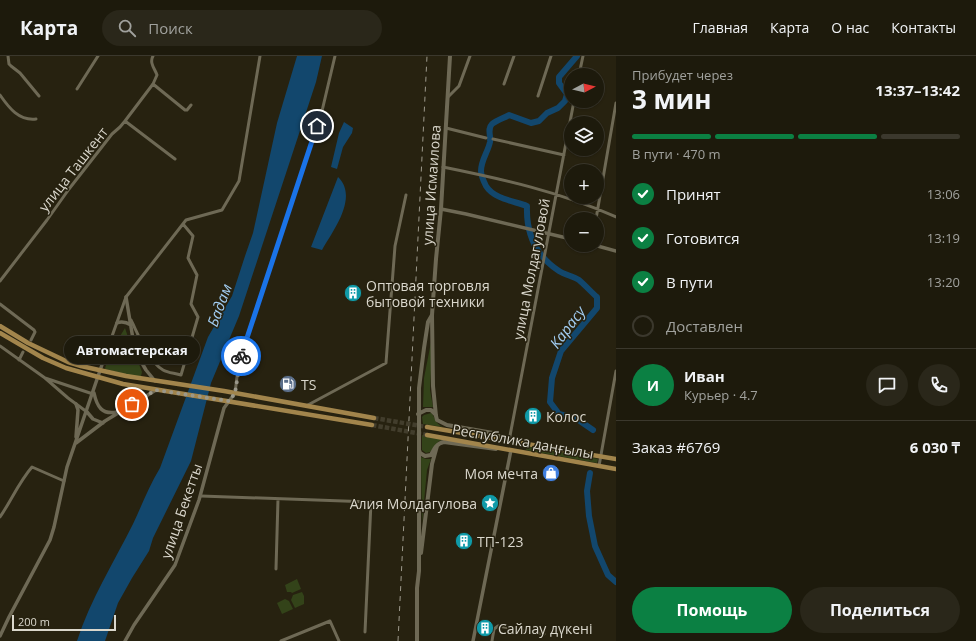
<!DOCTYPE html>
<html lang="ru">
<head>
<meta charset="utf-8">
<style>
  :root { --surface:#1d1a0c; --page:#2a271a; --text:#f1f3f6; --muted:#a0a19d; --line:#3b382d; --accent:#0b8043 }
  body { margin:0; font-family:"Open Sans",sans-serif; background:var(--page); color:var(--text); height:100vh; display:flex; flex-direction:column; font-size:15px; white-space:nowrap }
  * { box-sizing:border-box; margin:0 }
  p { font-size:13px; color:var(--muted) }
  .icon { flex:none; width:22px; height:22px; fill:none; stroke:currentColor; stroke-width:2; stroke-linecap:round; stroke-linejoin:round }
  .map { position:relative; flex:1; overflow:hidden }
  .sheet { display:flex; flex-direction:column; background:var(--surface); width:360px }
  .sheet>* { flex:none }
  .needle { width:26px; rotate:83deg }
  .buttons { position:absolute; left:564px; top:12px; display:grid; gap:8px }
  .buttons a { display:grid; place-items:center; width:40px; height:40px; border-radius:50%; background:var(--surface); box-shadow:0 1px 3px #0004,0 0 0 1px var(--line); font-size:20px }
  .scale { position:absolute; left:12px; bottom:10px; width:104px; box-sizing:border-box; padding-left:4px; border:2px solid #dad7cc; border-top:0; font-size:11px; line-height:14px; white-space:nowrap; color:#dad7cc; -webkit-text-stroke:3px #272210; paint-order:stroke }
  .pin { position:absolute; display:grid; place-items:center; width:34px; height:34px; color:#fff; margin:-17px; border:2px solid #fff; border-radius:50%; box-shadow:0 1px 4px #0007 }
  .courier { position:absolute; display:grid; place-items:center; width:40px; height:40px; margin:-20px; border:3px solid #1a73e8; border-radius:50%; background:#fff; color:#222; box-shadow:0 1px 5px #0007 }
  .bubble { position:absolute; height:28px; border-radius:14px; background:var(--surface); box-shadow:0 1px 3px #0004,0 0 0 1px var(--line); font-size:13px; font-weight:700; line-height:28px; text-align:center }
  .overview em { font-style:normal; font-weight:700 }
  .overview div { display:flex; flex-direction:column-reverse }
  .overview { display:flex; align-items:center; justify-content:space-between; height:68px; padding:0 16px }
  h1 { font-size:26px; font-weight:700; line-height:30px }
  .bar { display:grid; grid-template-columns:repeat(4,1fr); gap:6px 4px; align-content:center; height:48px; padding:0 16px }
  .bar i { height:5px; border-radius:3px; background:var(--line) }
  .bar .selected { background:var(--accent) }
  .bar p { grid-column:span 4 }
  .line { display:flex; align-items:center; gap:10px; padding:0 16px; border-top:1px solid var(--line) }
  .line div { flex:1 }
  .round { display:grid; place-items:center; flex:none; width:42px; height:42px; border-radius:21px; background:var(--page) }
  ol { padding:0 16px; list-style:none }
  li { display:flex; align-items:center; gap:12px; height:44px }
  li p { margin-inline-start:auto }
  li .icon { padding:4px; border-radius:50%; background:var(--accent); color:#fff; stroke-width:4 }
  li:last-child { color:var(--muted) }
  li i { width:22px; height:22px; border:2px solid var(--line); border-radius:50% }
  .action { display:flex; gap:8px; margin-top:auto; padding:8px 16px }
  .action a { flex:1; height:46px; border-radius:24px; background:var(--accent); color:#fff; font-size:16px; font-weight:700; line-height:46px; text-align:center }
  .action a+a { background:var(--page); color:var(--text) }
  header { display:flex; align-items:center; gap:24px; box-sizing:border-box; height:56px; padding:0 20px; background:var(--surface); border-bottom:1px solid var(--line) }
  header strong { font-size:19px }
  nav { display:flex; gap:22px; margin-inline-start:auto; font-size:14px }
  .search { width:280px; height:36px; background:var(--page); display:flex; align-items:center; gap:10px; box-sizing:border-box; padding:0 14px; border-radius:22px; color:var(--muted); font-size:15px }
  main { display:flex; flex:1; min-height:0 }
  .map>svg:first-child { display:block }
</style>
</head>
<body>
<header>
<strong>Карта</strong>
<div class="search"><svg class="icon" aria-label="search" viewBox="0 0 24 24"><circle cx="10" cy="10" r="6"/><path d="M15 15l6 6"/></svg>Поиск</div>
<nav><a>Главная</a><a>Карта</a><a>О нас</a><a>Контакты</a></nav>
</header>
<main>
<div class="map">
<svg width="616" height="585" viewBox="0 0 616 585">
  <rect width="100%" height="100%" fill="#272210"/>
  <path fill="#334319" d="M125,272L130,287L114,290Z
    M433,276L430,334L433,351H423L424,322Z
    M124,296C136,298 138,305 142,316L141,320L137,321L105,313C108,301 111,298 124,296Z
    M431,357C436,361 433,366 443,371L423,368L422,361L424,359Z
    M422,379L447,383L439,385L430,396L426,397L422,394Z
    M527,390L598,403L597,407L526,394Z
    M421,401L426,403H431L427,414L422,467Z
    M297,523L301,533L292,537L291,536H287L285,529Z
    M302,536L304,540V548L295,552L291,544L293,539Z
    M285,543L289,545L293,553L282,558L277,547Z"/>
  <path fill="#12476d" d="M297,0H322L316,26L239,260L211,327L191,405L153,482L149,495L132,522L118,547L105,585H77C90,544 114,506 133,468C142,449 149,430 160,412L208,281L232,240L245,200L253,177L277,67Z
    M344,66L353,72L352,77L343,91L337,113L331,111L339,77Z
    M338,121C359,141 333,175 322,194L311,191Z"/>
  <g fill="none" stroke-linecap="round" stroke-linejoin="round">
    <path stroke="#12476d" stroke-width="6" d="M577,0L559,21V27L567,38L565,45L558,52L547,57L539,65L531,67L509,59C504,62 497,64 492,68C487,73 491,79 490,86C488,96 481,104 481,115C481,119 484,126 486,130C494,143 514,145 527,150C526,177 536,200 559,215C565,219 573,220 579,224C585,229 591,236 597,241V252L561,295L552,322L550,346L559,358L577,363L593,374
      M590,417L587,435L589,460L595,490L608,519L616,526"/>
    <path stroke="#423d2c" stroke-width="4.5" stroke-dasharray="4.5 2" stroke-linecap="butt" d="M374,362L427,371
      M372,369L427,379"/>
    <path stroke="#6e6955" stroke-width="3" d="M8,0L9,8L11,10L20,17L39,40
      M579,19L583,0
      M153,28L185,54H187L191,49
      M504,28L514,0
      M77,33L98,0
      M0,39C9,52 19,65 36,63
      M538,40L551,0
      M448,41L459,30L470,0
      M125,65L153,28L157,19C155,13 149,7 153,0
      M446,72L486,82
      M493,83L564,99
      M443,111C502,123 561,136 616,161
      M596,163L616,47
      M0,225L47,164L69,133L112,78L120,71L125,65L175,103
      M0,248L34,274L35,276L31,284
      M131,264C138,278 149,306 163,314C168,317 175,317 181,319L198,261L191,248L197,219L188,202L193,180L183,168
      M0,290L45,322
      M106,297L126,241L186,164L222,154L239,125L260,0
      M19,304L23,296
      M235,337L239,305L322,55L335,0
      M306,350L386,307L395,190L406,139
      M87,356L68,342L45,322L93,338
      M509,385L574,45
      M599,410L616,315
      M201,440L371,446L365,576
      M0,461C11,445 19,426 32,411L64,425
      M276,513L278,443
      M281,585L330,565L339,585
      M492,585L494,573L498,570L544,578"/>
    <path stroke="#6e6955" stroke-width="3.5" d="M441,153L466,158L571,183
      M594,189L616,195
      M126,241L135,295L146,314L155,325
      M117,267C122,265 126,266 131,269
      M94,337C97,351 102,359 117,356
      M76,348L78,354L76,381
      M87,356L93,363L103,367
      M76,387L105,365L156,334
      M0,580L9,561L50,484L54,471L67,411L106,297C117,292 124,290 135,295
      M125,585L134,569L175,509L199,444L224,352L235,337
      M473,585L511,394"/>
    <path stroke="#6e6955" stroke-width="4" d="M450,0L441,153L436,203L432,259L433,330L436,360L437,364L447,369L493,377L507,384
      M418,358L426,354H431L436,359
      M419,394L420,397L425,400L431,399C434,393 437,387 444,386L496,393
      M421,497L432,408L437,390
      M417,585V532L419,515V332L424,292L428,266L432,259"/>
    <path stroke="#a2854c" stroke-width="4.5" d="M0,270L28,287L68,306L81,310L126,320L224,335L374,362
      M0,277L43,302L66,312L123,328L372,369
      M427,371L616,403
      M427,379L616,413"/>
    <path stroke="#9d998c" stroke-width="1" stroke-dasharray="5 5" stroke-linecap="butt" d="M398,585L427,0"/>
  </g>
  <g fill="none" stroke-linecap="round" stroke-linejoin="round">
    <path stroke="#9b988a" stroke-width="4" stroke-dasharray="0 7.2" d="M132,348L156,334L229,345L235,337L241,300"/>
    <path stroke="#1a73e8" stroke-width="5" d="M241,300L317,70"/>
  </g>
  <defs>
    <symbol id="building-disc" viewBox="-11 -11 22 22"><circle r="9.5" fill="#0f9aa8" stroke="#272210"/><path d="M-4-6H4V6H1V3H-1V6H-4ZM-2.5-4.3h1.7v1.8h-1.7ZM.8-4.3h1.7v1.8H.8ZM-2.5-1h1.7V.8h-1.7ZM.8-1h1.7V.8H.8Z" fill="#fff"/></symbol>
    <symbol id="fuel-disc" viewBox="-11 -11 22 22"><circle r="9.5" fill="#5c6f8a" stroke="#272210"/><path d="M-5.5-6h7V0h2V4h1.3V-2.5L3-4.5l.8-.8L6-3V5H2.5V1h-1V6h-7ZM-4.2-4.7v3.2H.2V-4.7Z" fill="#fff"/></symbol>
    <symbol id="shop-disc" viewBox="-11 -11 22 22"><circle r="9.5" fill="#3f7fe0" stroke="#272210"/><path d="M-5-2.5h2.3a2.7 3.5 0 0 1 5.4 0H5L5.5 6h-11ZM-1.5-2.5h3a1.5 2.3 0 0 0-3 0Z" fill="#fff"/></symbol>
    <symbol id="sight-disc" viewBox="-11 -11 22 22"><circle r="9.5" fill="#0f9aa8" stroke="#272210"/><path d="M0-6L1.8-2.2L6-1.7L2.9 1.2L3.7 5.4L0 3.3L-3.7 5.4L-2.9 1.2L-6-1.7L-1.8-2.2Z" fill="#fff"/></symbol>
  </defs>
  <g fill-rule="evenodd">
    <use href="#building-disc" x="343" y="227" width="20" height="20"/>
    <use href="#fuel-disc" x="278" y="318" width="20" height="20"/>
    <use href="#building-disc" x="523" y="350" width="20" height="20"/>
    <use href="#shop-disc" x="541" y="407" width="20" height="20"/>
    <use href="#sight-disc" x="480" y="437" width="20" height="20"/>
    <use href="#building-disc" x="454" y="475" width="20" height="20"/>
    <use href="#building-disc" x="475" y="562" width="20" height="20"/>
  </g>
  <g text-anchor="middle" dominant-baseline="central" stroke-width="3" stroke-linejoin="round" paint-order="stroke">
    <g font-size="14" fill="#dad7cc" stroke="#272210">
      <text transform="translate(73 113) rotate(-52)">улица Ташкент</text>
      <text transform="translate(431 129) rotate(-86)">улица Исмаилова</text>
      <text transform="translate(531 213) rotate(-79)">улица Молдагуловой</text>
      <text transform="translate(523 385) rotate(10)">Республика даңғылы</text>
      <text transform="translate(181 455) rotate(-71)">улица Бекетты</text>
    </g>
    <g font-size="14" fill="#dad7cc" stroke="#272210" text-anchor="start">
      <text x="366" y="229">Оптовая торговля<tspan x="366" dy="16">бытовой техники</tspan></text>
      <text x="301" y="328">TS</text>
      <text x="546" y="360">Колос</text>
      <text x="538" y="417" text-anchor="end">Моя мечта</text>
      <text x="477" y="447" text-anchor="end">Алия Молдагулова</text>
      <text x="477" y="485">ТП-123</text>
      <text x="498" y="572">Сайлау дүкені</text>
    </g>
    <g font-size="15" font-style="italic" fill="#a2cdf2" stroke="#272210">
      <text transform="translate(219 249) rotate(-70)">Бадам</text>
      <text transform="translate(567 271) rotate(-53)">Карасу</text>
    </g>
  </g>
</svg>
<div class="buttons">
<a><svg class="needle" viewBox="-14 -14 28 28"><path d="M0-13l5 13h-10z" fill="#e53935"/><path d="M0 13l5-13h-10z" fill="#a0a19d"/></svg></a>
<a><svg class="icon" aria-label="layers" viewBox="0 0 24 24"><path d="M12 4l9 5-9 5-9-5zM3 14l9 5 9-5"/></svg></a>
<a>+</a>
<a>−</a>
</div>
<div class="scale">200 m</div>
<div class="pin" style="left:132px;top:348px;background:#ea580c"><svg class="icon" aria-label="bag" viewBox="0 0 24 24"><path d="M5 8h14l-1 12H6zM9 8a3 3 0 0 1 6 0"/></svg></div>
<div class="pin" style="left:317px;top:70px;background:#1f2937"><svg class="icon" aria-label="home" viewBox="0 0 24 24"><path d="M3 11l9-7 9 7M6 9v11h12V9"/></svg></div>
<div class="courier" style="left:241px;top:300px"><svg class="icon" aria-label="bike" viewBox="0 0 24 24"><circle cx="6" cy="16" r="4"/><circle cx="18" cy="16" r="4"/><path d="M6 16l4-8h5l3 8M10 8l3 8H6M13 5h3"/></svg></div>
<div class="bubble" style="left:64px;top:280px;width:136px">Автомастерская</div>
</div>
<section class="sheet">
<div class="overview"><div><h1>3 мин</h1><p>Прибудет через</p></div><em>13:37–13:42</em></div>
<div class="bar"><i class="selected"></i><i class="selected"></i><i class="selected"></i><i></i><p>В пути · 470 m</p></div>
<ol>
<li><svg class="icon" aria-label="check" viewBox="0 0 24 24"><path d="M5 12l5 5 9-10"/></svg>Принят<p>13:06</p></li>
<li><svg class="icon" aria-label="check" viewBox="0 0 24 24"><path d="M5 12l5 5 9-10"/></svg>Готовится<p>13:19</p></li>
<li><svg class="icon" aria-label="check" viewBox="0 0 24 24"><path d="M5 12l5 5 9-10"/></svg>В пути<p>13:20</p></li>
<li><i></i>Доставлен</li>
</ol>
<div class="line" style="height:72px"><b class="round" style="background:var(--accent);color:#fff">И</b><div><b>Иван</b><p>Курьер · 4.7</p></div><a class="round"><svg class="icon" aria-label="chat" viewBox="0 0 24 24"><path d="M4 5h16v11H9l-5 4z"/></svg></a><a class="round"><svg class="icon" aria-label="phone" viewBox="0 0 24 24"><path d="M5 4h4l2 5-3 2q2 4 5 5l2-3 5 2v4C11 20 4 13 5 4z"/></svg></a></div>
<div class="line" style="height:52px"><div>Заказ #6769</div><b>6 030 ₸</b></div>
<div class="action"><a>Помощь</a><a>Поделиться</a></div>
</section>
</main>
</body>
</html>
